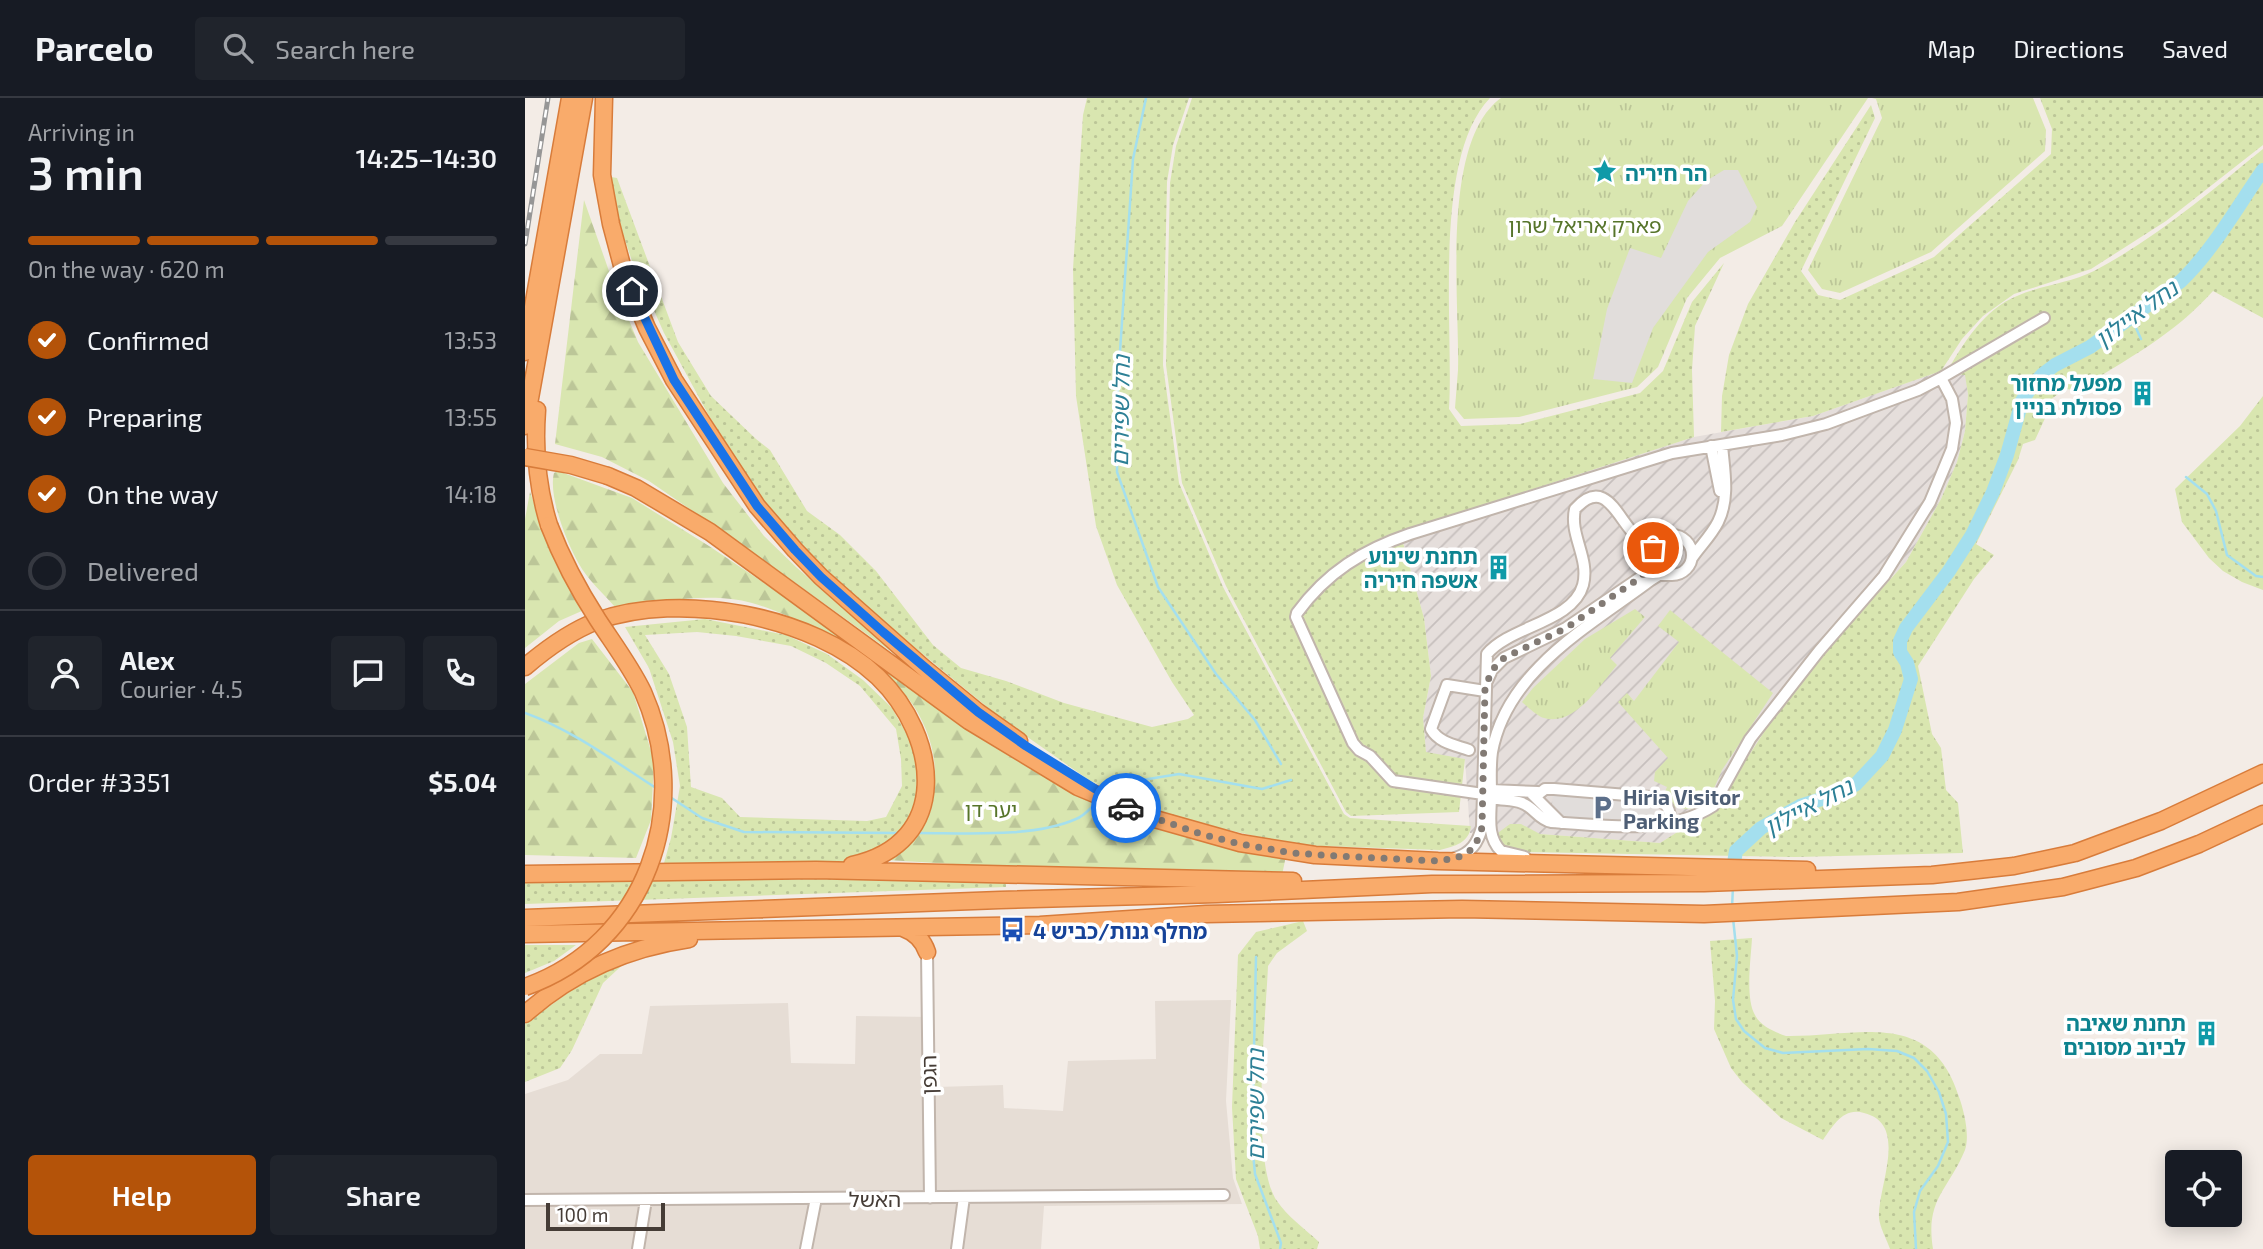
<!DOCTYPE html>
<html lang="en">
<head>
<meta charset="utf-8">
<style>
  :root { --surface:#171b24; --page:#20242c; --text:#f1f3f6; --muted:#9ea1a6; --line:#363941; --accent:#b45309 }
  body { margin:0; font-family:"Exo 2","Noto Sans Hebrew",sans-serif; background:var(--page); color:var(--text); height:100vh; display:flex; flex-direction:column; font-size:26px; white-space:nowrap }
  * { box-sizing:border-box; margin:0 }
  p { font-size:23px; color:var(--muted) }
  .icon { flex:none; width:38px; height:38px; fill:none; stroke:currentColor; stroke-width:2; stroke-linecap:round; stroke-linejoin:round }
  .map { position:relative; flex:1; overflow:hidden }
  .drawer { display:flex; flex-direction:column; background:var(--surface); width:525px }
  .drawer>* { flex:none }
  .controls { position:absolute; left:1640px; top:1052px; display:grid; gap:14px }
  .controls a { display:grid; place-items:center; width:77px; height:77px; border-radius:7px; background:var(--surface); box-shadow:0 4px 18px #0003; font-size:35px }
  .scale { position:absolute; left:21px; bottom:18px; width:119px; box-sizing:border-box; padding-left:7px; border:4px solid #453c36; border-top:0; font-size:19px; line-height:24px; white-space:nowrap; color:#453c36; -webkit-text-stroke:5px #fff; paint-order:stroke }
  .pin { position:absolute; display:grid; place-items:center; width:60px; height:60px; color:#fff; margin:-30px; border:4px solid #fff; border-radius:50%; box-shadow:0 2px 7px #0007 }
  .courier { position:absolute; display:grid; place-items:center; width:70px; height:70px; margin:-35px; border:5px solid #1a73e8; border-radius:50%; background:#fff; color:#222; box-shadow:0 2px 9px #0007 }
  .overview em { font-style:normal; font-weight:600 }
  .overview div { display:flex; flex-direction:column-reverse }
  .overview { display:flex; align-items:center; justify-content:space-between; height:119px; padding:0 28px }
  h1 { font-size:46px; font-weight:600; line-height:52px }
  .bar { display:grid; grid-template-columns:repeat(4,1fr); gap:10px 7px; align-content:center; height:84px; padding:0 28px }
  .bar i { height:9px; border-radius:5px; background:var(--line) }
  .bar .current { background:var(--accent) }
  .bar p { grid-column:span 4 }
  .line { display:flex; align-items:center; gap:18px; padding:0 28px; border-top:2px solid var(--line) }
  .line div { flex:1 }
  .round { display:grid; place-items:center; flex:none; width:74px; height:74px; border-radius:7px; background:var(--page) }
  ol { padding:0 28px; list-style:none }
  li { display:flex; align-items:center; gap:21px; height:77px }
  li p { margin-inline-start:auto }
  li .icon { padding:7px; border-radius:50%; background:var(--accent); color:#fff; stroke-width:4 }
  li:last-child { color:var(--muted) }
  li i { width:38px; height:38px; border:4px solid var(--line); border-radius:50% }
  .primary-button { display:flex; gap:14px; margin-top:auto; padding:14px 28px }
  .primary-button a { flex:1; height:80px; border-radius:7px; background:var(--accent); color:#fff; font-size:28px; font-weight:600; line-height:80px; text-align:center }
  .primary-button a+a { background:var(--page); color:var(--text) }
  header { display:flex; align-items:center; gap:42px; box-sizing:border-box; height:98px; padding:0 35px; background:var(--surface); border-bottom:2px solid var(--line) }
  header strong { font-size:33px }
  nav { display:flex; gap:38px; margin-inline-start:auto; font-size:24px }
  .search { width:490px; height:63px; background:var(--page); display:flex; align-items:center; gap:18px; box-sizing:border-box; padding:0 24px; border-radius:7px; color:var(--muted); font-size:26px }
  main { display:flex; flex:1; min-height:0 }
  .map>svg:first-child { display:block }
</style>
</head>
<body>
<header>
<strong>Parcelo</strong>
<div class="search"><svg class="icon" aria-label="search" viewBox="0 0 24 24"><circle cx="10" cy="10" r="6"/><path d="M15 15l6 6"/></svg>Search here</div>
<nav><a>Map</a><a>Directions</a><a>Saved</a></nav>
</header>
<main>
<section class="drawer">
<div class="overview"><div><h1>3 min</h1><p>Arriving in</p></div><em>14:25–14:30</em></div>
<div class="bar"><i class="current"></i><i class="current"></i><i class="current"></i><i></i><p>On the way · 620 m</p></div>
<ol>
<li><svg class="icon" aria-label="check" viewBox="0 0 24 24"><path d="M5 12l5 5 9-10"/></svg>Confirmed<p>13:53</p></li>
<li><svg class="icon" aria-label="check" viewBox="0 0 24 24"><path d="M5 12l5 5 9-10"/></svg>Preparing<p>13:55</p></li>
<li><svg class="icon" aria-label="check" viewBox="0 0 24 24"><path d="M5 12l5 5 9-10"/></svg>On the way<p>14:18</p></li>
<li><i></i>Delivered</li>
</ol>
<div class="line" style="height:126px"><a class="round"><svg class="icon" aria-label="person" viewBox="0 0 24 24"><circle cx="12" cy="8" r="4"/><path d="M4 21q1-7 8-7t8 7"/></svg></a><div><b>Alex</b><p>Courier · 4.5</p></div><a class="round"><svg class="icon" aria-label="chat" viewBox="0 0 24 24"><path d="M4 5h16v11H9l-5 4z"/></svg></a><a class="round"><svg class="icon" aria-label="phone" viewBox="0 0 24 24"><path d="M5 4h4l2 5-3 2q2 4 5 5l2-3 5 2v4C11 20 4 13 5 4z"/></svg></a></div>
<div class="line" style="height:91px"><div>Order #3351</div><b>$5.04</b></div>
<div class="primary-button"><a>Help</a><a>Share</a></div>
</section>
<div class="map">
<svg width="1738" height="1151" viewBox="0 0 1738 1151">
  <defs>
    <pattern id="industrial-furrows" width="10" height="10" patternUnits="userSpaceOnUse" patternTransform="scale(1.75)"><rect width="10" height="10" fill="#e5dedb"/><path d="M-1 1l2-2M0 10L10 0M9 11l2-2" fill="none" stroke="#c6bfbd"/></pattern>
    <pattern id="grass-dots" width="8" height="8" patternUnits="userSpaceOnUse" patternTransform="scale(1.75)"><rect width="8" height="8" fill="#d9e6b0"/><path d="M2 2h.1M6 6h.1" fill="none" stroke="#bcc698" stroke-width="1.8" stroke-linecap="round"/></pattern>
    <pattern id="forest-firs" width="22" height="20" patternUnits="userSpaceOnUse" patternTransform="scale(1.75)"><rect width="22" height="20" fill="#d9e6b0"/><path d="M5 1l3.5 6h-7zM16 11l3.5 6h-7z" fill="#bcc698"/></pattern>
    <pattern id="park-tufts" width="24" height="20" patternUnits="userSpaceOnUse" patternTransform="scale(1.75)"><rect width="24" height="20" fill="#d9e6b0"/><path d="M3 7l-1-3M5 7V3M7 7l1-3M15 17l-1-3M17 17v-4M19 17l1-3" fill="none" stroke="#bcc698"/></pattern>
  </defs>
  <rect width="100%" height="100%" fill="#f3ece6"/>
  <path fill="#e6ddd5" d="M706,902L701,1003L708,1080L717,1106L519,1108L516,1151H0V996L43,982L75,956H117L125,908L263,905L266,965L330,966L331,918L407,919L412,989L478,987L479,1010L538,1013L543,963L631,961L630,903Z"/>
  <path fill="url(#industrial-furrows)" d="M1416,273L1441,277L1443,296L1440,333L1432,364L1416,401L1381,464L1329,520L1254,611L1189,711L1135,745L1015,736L945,735L940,661L901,655L898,620L906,578L899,520L875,434L1169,339L1288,318Z"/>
  <path fill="url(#grass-dots)" fill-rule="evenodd" d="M562,0H664L648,47L642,84L638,267L654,385L698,489L819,716L825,720L946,728C944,745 930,748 915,752L769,747L630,715L564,682L478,622L311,485L227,389L183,316L139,235L107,163L88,106L86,79L92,80L153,244L186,298L231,341L245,352L282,413L315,437L351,473L408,547L436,570L481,583L539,605L627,629L663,621L669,617L647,584L592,487L571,428L551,298L548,171L558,17Z
    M667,0H965C907,60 929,230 924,311L936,328L995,326L1115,295L1138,273L1167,204L1199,165L1170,228L1167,272L1169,339L875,434L899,520L906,578L898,620L901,654L940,661L934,714L826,718L821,714L701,488L657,385L641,267L645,85L651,48Z
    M1515,0H1738V47L1641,123L1566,171L1489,196L1458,218L1437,241L1416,273L1288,318L1196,334L1197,298L1204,257L1223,206L1270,124L1346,7L1350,20L1276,173L1293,197L1315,202L1409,159L1526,56L1527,31Z
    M1738,51V220L1688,193C1650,236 1601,262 1552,292L1540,291L1525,302L1522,316L1510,342L1498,346L1493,362L1451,446L1469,457L1449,481L1393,568L1407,636L1416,650L1421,692L1433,705L1438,755L1271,759L995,754L980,751L970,737L985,726H996L1015,736L1135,745L1189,711L1254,611L1330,520L1381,464L1416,401L1432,364L1440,333L1443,296L1440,277L1421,275C1438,246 1459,211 1492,198C1517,187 1545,185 1569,173C1630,141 1685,94 1738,51Z
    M1738,298V492L1717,484L1698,473L1684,460L1657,424L1650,391L1715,328Z
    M180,521L261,537L302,556L338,582L367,610L385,642L396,673L392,703L384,726L370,741L339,757L317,764L139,765L146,740L155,688L148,644L124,570L100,529ZM172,534L211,538L266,548L301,565L335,588L371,631L376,661L377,688L361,719L342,723L215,719L197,700L166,689L162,629L144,576L120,537Z
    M481,780V789L0,806V783Z
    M778,823L782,833L752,855L743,868C741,919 725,1064 752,1103C762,1118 780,1131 794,1144L792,1151H735L733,1138L711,1081L707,1009L713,857L731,834Z
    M1227,840C1226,860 1220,900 1230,917C1235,928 1250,934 1261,938C1332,939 1406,909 1434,999C1439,1013 1445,1037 1440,1052C1423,1093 1400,1101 1408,1151H1365C1362,1142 1355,1130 1354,1120C1352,1090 1385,1026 1339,1015C1318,1009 1308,1028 1298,1042L1256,1020L1217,984L1206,970L1189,931L1190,903L1185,843Z
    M0,847H51L29,863L0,875Z
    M105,860L78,885L47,952L35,970L0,984V926L51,889Z"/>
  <path fill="url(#forest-firs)" d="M59,102L85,176L113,244L198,385L239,438L271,469L375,560L223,451L124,383L77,359L30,346Z
    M33,373L107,400L184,448L534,684L761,758L757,777L543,773L362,762C375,751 390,740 400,725C409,710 409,696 410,679C411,652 400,622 383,600C356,563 271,517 227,505C185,493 132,505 90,509C78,495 62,481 54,466C42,445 23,398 29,375Z
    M5,394L27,454L59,512L34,523L0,550V421Z
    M67,541L108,594L129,663L126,722L111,760L0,757V586L54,545Z"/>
  <path fill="url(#park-tufts)" d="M976,0H1343L1257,128L1195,160L1162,200L1133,269L1112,289L994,319L939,321L930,310C931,297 932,285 933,272C935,205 915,44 976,0Z
    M1347,0H1508L1521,32L1520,53L1406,154L1315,195L1297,191L1283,172L1357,20L1351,1Z
    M1110,511L1120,519L1085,560L1092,567C1075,587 1050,629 1019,620C1012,618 1003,609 997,604L1008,590L1060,541Z
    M1145,512L1248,595L1197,672L1184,702L1173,710L1161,711L1148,709L1139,696L1142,689L1129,683L1130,674L1143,660L1093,604L1102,595L1109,603L1154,544L1133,528Z"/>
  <path fill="#e1dddb" d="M1199,72H1213L1232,109L1225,124L1183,154L1128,230L1107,285L1068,281L1082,211L1105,150L1136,160L1163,103L1181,83Z
    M1028,691L1130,697L1128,729L1026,723Z"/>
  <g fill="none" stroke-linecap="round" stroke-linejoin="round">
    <path stroke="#a4dfee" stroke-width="2.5" d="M621,0L608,61L593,283L592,374L633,489L691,576L730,622L756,666
      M1606,219L1616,241
      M1661,379L1682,396L1691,413L1702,457L1731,478L1738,479
      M0,615C47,632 89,663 131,690
      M593,686L654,676L737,691L766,682
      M142,697L177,720L219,734L372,735
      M394,735C440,735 508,740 551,721C557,719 563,713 568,708
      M1207,810L1208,788
      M1208,820L1212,858L1208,902L1211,921L1219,933L1240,950L1258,955L1343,951L1372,953L1389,960L1402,973L1414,994L1421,1016L1423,1044L1413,1068L1395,1093L1389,1114L1391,1151
      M731,859L727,1044L730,1076L756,1145L755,1151"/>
    <path stroke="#a4dfee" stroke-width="14" d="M1209,765L1211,753L1236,730L1275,708L1318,694L1331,686L1357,658L1370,632L1386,581L1382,565L1375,554V543L1381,530L1424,473L1447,437L1468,394L1482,357L1497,303L1506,289L1518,276L1530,267L1565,249L1656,183C1689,151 1712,109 1738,72"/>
    <defs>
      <path id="minor" d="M1416,280L1519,220
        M1186,348L1195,393
        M1127 457a20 20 0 1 1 40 0a20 20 0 1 1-40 0Z
        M1167,460C1175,448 1186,438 1193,424C1205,400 1199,372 1197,347
        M962,583L967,572L979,560L1041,530L1116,479L1124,468L1127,457
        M944,652C930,647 914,645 906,631L922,587L960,593
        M1006,695L1036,725
        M958,696L868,683L845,658L834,652L828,645L771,519L772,515C802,474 838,452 885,436L1147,355L1257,337L1301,326L1393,292L1416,280L1427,301L1431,325L1427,351L1405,404L1359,478L1294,553L1225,641L1188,708C1142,738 1078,727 1026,724C1013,721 1010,710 997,705C984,700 970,704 958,696L966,692L1013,694
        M1011,698L1020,691H1029L1126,699C1140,702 1146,710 1145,724
        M1000,759L976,753C961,738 966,717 966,697C966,683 965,668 967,654C982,572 1065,528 1126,482L1134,477H1143
        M930,760C946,755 953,745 957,729L962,556C985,528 1048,524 1058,487C1065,460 1044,437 1050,411C1090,367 1098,455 1131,444
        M402,854L405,1100
        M0,1102L699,1097
        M113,1151L121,1102
        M281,1151L291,1100
        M432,1151L439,1099"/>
      <path id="highway" d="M79,0L77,77L86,126L99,175L122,230L149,282L232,408L270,452L296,479L399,570L453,614L494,643
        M0,254L45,0
        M12,312C9,352 12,389 24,427
        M0,328L59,0
        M83,378L111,390L185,434L444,623L553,689L630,721L715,745L790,757L913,763L1282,772
        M0,569C21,551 46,533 72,523C155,493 288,517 353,579C414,638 428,745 327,767
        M0,776L291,772L768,783
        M0,820L475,802L692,796L907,786L1179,785L1407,777L1489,768L1550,755L1636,723L1738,675
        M378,830C389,834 398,842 402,854
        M0,836L515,827L681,816L937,811L1179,816L1433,804L1538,789L1611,770L1674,746L1738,716
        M0,916C47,874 102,850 164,841"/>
    </defs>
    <use href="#minor" stroke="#c1b5ac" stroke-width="14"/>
    <use href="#highway" stroke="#d87c3b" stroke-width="19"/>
    <use href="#minor" stroke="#fff" stroke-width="10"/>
    <use href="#highway" stroke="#f9ab6b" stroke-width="16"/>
    <defs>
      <path id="rail" d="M0,146L23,0"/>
    </defs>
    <use href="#rail" stroke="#969696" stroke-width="5"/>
    <use href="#rail" stroke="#fff" stroke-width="2.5" stroke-dasharray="8" stroke-linecap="butt"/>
    <defs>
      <path id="highway-bridge" d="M0,359L46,367L83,378
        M0,889C122,846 169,709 118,594C106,569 88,545 73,522C53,491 37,461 24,427"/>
    </defs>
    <use href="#highway-bridge" stroke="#d87c3b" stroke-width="19" stroke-linecap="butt"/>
    <use href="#highway-bridge" stroke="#f9ab6b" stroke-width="16"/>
  </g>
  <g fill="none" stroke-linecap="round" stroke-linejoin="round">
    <path stroke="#827a74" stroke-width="7" stroke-dasharray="0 12.6" d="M601,710L676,736L715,746L768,755L811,758L913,763L932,760L946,752L955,738L957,729L960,590L967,572L979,560L1041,530L1116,479L1124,468L1128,450"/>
    <path stroke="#1a73e8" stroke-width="9" d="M107,193L149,282L232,408L270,452L296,479L358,534L453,614L501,648L601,710"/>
  </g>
  <defs>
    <symbol id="sight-bare" viewBox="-9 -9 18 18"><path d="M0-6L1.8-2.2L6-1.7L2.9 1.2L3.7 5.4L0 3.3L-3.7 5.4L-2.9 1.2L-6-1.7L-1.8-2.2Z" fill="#0f9aa8" stroke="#fff" stroke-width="2.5" paint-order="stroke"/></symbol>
    <symbol id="building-bare" viewBox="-9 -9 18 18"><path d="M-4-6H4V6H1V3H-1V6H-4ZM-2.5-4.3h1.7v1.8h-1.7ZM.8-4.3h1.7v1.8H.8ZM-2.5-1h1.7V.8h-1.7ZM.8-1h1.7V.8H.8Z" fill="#0f9aa8" stroke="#fff" stroke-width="2.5" paint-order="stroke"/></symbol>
    <symbol id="parking-bare" viewBox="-9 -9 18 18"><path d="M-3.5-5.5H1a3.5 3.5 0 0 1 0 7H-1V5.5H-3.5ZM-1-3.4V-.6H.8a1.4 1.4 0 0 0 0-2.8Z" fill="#5c6f8a" stroke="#fff" stroke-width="2.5" paint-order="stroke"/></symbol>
    <symbol id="bus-bare" viewBox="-9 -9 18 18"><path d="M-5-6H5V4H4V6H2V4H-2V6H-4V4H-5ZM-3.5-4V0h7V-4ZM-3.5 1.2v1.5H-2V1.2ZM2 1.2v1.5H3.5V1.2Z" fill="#1a4fb4" stroke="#fff" stroke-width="2.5" paint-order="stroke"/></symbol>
  </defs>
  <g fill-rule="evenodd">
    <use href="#sight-bare" x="1062" y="56" width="35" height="35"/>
    <use href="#building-bare" x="1600" y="278" width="35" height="35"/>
    <use href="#building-bare" x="956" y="452" width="35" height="35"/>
    <use href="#parking-bare" x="1060" y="692" width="35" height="35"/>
    <use href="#bus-bare" x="470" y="814" width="35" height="35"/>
    <use href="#building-bare" x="1664" y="918" width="35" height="35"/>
  </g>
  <g text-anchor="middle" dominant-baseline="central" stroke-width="7" stroke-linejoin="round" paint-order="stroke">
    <g font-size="21" font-weight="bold" fill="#0d838f" stroke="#fff" text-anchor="end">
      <text x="1100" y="74" text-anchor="start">הר חיריה</text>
      <text x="1597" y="284">מפעל מחזור<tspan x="1597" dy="24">פסולת בניין</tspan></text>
      <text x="953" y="457">תחנת שינוע<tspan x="953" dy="24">אשפה חיריה</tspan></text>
      <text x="1661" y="924">תחנת שאיבה<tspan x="1661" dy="24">לביוב מסובים</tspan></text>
    </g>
    <g font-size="21" fill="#57752b" stroke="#fff">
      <text x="1060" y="126">פארק אריאל שרון</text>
      <text x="466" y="710">יער דן</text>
    </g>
    <g font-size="21" font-weight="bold" fill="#4e5e75" stroke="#fff" text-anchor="start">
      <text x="1098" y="698">Hiria Visitor<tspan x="1098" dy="24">Parking</tspan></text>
    </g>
    <g font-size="21" font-weight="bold" fill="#164399" stroke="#fff" text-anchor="start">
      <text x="508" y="832">מחלף גנות/כביש 4</text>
    </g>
    <g font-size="21" fill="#453c36" stroke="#fff">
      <text transform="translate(403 977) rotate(-91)">הגפן</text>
      <text x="350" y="1100">האשל</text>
    </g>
    <g font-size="23" font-style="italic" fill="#2d8096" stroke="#fff">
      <text transform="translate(1611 215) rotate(-36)">נחל איילון</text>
      <text transform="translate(595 313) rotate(-89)">נחל שפירים</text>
      <text transform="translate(1283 708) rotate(-27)">נחל איילון</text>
      <text transform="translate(730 1007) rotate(-90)">נחל שפירים</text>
    </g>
  </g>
</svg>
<div class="controls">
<a><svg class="icon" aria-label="locate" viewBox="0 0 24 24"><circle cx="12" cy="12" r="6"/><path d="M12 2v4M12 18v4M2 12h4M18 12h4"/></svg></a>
</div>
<div class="scale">100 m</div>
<div class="pin" style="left:1128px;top:450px;background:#ea580c"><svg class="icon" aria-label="bag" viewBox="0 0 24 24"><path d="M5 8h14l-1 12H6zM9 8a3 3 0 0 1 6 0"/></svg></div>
<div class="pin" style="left:107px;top:193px;background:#1f2937"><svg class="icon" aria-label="home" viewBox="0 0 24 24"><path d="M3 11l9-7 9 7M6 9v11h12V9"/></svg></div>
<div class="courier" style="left:601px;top:710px"><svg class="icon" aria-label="car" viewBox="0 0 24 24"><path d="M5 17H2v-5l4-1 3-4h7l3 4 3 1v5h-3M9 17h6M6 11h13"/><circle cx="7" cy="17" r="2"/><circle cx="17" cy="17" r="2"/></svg></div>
</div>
</main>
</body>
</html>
